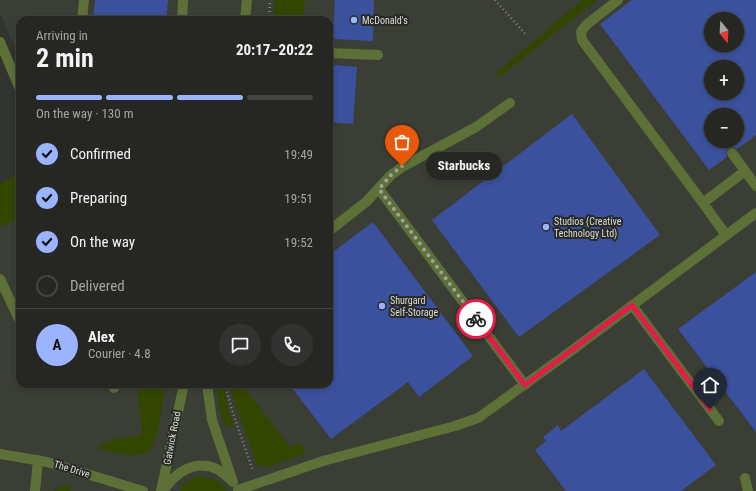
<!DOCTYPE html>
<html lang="en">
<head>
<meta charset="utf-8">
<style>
  :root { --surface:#262723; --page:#323330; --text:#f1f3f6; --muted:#a4a5a6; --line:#424441; --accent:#9bb4fd }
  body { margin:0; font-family:"Roboto Condensed",sans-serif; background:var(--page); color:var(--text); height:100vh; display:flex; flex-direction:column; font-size:15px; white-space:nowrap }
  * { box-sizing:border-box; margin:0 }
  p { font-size:13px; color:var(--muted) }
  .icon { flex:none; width:22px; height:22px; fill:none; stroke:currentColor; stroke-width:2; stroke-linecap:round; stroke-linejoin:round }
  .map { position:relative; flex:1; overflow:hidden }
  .side { position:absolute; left:16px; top:16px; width:317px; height:372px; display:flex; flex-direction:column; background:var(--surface); border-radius:12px; box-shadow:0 2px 6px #0003,0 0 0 1px var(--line) }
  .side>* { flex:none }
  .needle { width:26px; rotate:162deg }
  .controls { position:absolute; left:704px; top:12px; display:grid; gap:8px }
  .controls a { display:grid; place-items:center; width:40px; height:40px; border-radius:50%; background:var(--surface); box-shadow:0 2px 6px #0003,0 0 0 1px var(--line); font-size:20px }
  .pin { position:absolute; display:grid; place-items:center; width:34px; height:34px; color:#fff; margin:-41px -17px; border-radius:50% 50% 50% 0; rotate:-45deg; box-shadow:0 0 4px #0007 }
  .pin .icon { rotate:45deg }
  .courier { position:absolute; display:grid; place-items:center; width:40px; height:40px; margin:-20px; border:3px solid #e11d48; border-radius:50%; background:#fff; color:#222; box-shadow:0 1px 5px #0007 }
  .bubble { position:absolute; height:28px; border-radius:14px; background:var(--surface); box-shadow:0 2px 6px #0003,0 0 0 1px var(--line); font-size:13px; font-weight:700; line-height:28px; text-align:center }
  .summary em { font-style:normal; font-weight:700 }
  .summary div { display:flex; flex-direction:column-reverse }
  .summary { display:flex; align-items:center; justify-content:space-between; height:68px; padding:0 20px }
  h1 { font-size:26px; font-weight:700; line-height:30px }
  .bar { display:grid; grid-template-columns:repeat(4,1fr); gap:6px 4px; align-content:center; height:48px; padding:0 20px }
  .bar i { height:5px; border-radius:3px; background:var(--line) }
  .bar .current { background:var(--accent) }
  .bar p { grid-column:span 4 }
  .line { display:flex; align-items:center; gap:10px; padding:0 20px; border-top:1px solid var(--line) }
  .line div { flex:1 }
  .round { display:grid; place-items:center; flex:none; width:42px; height:42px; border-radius:21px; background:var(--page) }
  ol { padding:0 20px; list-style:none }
  li { display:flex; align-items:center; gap:12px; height:44px }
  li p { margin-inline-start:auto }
  li .icon { padding:4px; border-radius:50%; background:var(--accent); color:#111; stroke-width:4 }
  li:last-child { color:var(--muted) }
  li i { width:22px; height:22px; border:2px solid var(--line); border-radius:50% }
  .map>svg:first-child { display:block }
</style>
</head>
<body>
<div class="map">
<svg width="756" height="491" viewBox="0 0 756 491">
  <rect width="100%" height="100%" fill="#32342f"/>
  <path fill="#3a3e34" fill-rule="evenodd" d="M0,0H756V491H0V184L20,173V384H329V20H20V58L0,14ZM711,19H737V45H711ZM711,67H737V93H711ZM711,115H737V141H711Z"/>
  <path fill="#334600" d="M275,0H305L303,20H274Z
    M582,0H597L498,78L495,74Z
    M20,173V218L0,227V184Z
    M137,384H165C163,398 159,446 147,452C132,459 112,452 97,449C104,438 130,437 142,435Z
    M230,384H253L246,390L291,448L299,442L305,450V454L265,468L264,465L260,466L257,465L232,395Z
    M217,385H224L227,405L234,428L226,426C220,418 217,395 217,385Z
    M198,476C211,477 220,481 228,491H179L184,483Z
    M63,485H67L74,487L70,488V491H54Z"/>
  <path fill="#3b519d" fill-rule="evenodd" d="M95,0H168L166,20H93Z
    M335,0H374L373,41L333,39Z
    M632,0H756V135L737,149L732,147L728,148L726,153L727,157L709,170L600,24ZM711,19H737V45H711ZM711,67H737V93H711ZM711,115H737V141H711Z
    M334,65L357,67L353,124L329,122Z
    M572,114L660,235L519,337L432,220Z
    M373,222L473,356L419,397L408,382L331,439L289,384H329V255Z
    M756,272V432L678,329Z
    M644,369L716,465L681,491H566L535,450L546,441L543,437L558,425L561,431Z"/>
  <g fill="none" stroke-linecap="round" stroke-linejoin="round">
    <path stroke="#858783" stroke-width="2.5" stroke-dasharray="1 3" stroke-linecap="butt" d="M495,0L527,36
      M269,20L270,0
      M225,384L232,410L253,471"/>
    <path stroke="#5d7038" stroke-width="10" d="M618,0L586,25L581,32L582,40L703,203
      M82,20L84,0
      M182,20L183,0
      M245,20L247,0
      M0,42L20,89
      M329,53L378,55
      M732,153L756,186
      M379,189L525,385
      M329,231L366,202L390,176L402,167L476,127L510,103
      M726,235L703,203L745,171
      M0,279L20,321
      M632,305L719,421
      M113,384L114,388
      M207,384L212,420L233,482
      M0,454L47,462L143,491
      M745,478L748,491
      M238,490L323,461L455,426L478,418L563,357L756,213
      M35,491L38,460
      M161,491L184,384
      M163,491C181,464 208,455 232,481"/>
  </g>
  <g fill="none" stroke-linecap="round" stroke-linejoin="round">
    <path stroke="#a1a29f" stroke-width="4" stroke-dasharray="0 7.2" d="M402,166L390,176L379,189L476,319"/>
    <path stroke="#e11d48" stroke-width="5" d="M476,319L525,385L632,305L710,409"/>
  </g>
  <g fill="#9bb4fd" stroke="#282a26" stroke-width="1.5">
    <circle cx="354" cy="20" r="4"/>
    <circle cx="546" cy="227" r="4"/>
    <circle cx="382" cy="306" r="4"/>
  </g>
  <g text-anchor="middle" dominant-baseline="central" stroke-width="4" stroke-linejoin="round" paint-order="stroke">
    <g font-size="10" fill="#dddedb" stroke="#282a26" text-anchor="start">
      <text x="362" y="20">McDonald's</text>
      <text x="554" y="221">Studios (Creative<tspan x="554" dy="12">Technology Ltd)</tspan></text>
      <text x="390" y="300">Shurgard<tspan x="390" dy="12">Self-Storage</tspan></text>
    </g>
    <g font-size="10" fill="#dddedb" stroke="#282a26">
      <text transform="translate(172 438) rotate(-79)">Gatwick Road</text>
      <text transform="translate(72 469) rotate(17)">The Drive</text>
    </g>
  </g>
</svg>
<div class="controls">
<a><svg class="needle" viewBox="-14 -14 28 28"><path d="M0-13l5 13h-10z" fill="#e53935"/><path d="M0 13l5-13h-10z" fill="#a4a5a6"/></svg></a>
<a>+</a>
<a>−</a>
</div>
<div class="pin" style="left:402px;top:166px;background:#ea580c"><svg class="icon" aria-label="bag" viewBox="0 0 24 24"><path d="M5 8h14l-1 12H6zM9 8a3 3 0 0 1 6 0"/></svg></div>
<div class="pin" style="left:710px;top:409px;background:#1f2937"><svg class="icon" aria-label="home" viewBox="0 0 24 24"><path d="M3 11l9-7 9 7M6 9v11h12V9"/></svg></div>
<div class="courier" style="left:476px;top:319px"><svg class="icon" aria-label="bike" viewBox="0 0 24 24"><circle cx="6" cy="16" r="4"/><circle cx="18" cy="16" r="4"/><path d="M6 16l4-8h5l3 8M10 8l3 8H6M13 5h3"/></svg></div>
<div class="bubble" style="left:426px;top:152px;width:76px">Starbucks</div>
<section class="side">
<div class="summary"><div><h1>2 min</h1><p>Arriving in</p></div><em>20:17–20:22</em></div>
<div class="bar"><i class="current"></i><i class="current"></i><i class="current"></i><i></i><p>On the way · 130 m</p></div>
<ol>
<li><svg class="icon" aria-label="check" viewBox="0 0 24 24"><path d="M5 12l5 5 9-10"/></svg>Confirmed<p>19:49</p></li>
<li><svg class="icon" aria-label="check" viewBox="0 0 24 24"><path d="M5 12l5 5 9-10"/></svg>Preparing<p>19:51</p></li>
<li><svg class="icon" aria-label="check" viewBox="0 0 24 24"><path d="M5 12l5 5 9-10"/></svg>On the way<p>19:52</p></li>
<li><i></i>Delivered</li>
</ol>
<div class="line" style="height:72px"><b class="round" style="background:var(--accent);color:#111">A</b><div><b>Alex</b><p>Courier · 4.8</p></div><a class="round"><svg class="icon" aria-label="chat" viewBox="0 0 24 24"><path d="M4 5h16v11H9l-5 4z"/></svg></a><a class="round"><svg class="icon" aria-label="phone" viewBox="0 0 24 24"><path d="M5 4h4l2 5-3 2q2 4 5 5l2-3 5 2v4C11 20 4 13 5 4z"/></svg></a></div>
</section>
</div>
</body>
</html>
